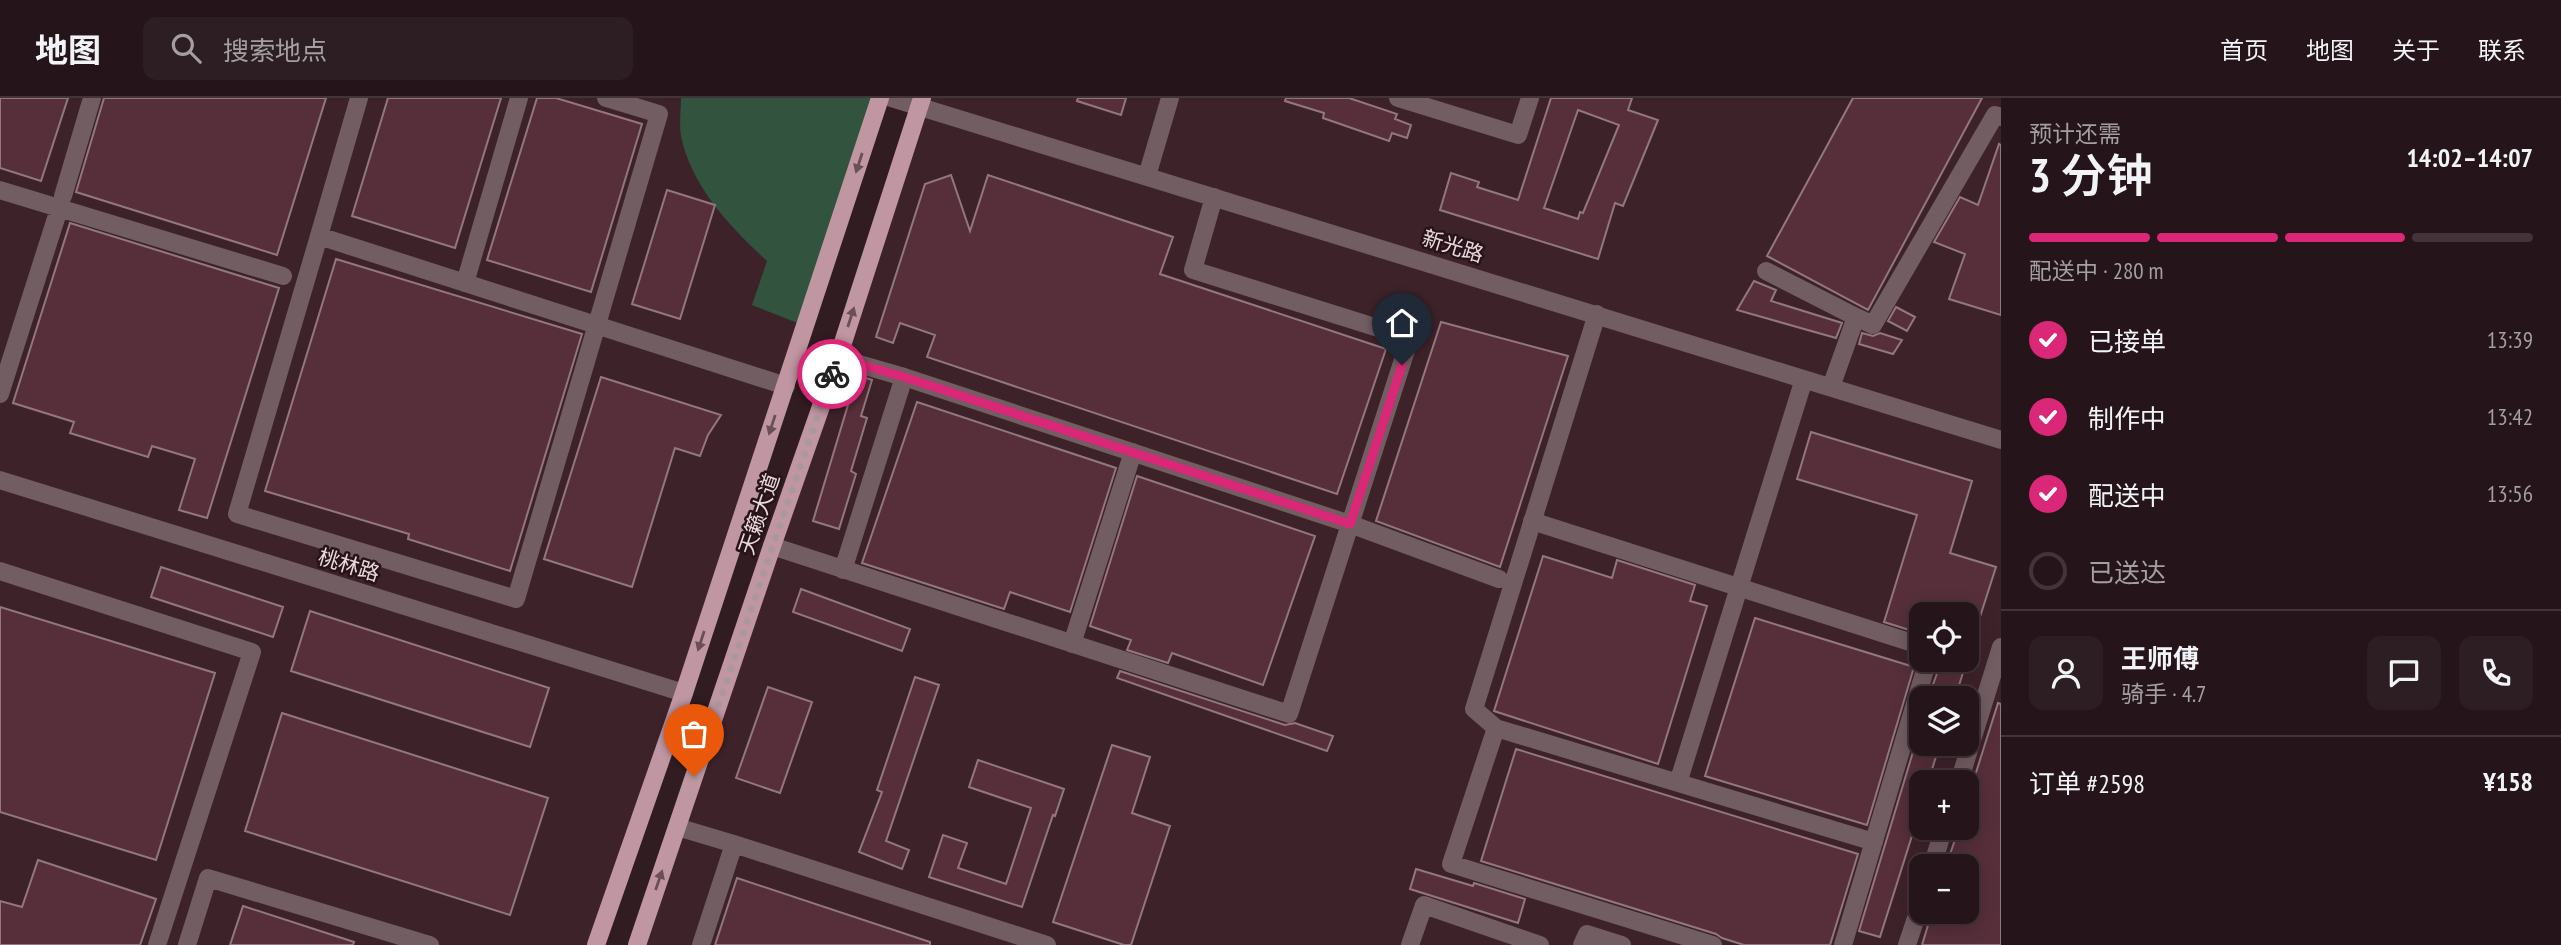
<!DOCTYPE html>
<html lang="zh">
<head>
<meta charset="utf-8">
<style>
  :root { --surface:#25151a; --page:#2d1e23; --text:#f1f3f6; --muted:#a39fa2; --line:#423439; --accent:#db2777 }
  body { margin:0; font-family:"PT Sans Narrow","Noto Sans SC",sans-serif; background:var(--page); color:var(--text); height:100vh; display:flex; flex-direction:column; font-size:26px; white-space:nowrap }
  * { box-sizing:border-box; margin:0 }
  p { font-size:23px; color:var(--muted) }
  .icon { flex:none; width:38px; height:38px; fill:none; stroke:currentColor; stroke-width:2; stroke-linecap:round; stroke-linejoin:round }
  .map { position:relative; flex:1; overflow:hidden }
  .sheet { display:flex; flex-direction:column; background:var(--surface); width:560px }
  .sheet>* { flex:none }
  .tools { position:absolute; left:1909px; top:504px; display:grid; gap:14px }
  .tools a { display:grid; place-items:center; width:70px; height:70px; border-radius:14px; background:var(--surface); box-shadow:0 4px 18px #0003,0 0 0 2px var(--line); font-size:35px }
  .pin { position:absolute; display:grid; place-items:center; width:60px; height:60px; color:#fff; margin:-72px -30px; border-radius:50% 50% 50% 0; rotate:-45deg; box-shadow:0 0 7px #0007 }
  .pin .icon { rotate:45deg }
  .courier { position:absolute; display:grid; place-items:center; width:70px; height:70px; margin:-35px; border:5px solid #db2777; border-radius:50%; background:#fff; color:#222; box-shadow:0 2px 9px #0007 }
  .summary em { font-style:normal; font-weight:600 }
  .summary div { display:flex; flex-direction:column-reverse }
  .summary { display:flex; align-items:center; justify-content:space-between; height:119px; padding:0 28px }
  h1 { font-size:46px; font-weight:600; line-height:52px }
  .bar { display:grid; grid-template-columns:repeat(4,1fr); gap:10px 7px; align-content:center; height:84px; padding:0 28px }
  .bar i { height:9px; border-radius:5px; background:var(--line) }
  .bar .current { background:var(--accent) }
  .bar p { grid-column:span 4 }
  .line { display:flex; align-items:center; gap:18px; padding:0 28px; border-top:2px solid var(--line) }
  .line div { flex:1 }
  .round { display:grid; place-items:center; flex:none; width:74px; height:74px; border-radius:14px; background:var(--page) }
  ol { padding:0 28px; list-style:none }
  li { display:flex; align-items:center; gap:21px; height:77px }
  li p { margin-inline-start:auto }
  li .icon { padding:7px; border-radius:50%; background:var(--accent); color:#fff; stroke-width:4 }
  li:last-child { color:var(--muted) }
  li i { width:38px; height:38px; border:4px solid var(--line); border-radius:50% }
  header { display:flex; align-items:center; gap:42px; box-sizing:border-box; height:98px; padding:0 35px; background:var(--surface); border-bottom:2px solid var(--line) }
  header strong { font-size:33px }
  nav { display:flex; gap:38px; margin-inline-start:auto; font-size:24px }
  .search { width:490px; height:63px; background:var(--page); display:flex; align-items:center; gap:18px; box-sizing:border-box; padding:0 24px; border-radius:14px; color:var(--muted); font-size:26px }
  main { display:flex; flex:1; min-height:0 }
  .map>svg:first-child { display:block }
</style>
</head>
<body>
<header>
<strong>地图</strong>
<div class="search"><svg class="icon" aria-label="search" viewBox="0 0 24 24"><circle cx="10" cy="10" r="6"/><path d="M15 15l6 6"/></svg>搜索地点</div>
<nav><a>首页</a><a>地图</a><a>关于</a><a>联系</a></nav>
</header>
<main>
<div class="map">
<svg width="2001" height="847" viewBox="0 0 2001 847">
  <rect width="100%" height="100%" fill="#311c22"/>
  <path fill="#3e222a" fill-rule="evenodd" d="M0,0H880L595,847H0Z
    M922,0H2001V847H637ZM1922,516H1967V562H1922ZM1922,600H1967V646H1922ZM1922,684H1967V730H1922ZM1922,768H1967V814H1922Z"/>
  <path fill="#32533e" d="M681,0H880L805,228L752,207L767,163C731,130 691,88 681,38C679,26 681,12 681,0Z"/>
  <path fill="#562f3a" stroke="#92777e" stroke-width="2" fill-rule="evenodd" d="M0,0H68L41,83L0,70Z
    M104,0H326L277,157L76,94Z
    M388,0H501L455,150L352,118Z
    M537,0H556L642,26L591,194L487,162Z
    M1078,0H1126L1121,17L1077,3Z
    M1286,0H1349L1397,16L1395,21L1411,27L1407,40L1392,35L1389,43L1323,20L1324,15L1285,3Z
    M1551,0H1632L1628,12L1658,22L1623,108L1615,105L1598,161L1440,112L1451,75L1479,84L1477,89L1518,102ZM1578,12L1619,27L1583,115L1580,114L1578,121L1544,110Z
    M1853,0H1982L1868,212L1767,158Z
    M1999,46L2001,47V217L1949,201L1965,156L1934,144L1960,99L1978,107Z
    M951,77L970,133L988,77L1173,139L1160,176L1386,251L1337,396L927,259L935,237L900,225L893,245L876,239L925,86Z
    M667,92L715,107L680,221L632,206Z
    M70,125L279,190L207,420L179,412L195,361L152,348L148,359L70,335L74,324L13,305Z
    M336,161L582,236L510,473L408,441L409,436L265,393Z
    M1754,183L1776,192L1771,203L1842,225L1836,240L1737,212Z
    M1896,209L1915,219L1907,233L1888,223Z
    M1441,224L1568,258L1500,469L1376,423Z
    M1862,235L1873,238L1880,235L1902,242L1893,256L1859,246Z
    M857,277L872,282L861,318L867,320L851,373L856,376L839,431L813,423Z
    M601,279L721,317L708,337L700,358L675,350L632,489L544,461Z
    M917,304L1116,370L1070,514L1010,494L1004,511L862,465Z
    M1811,334L1972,383L1950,455L1996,469L1970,550H1967V516H1922V536L1884,524L1917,417L1797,381Z
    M1137,378L1315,438L1263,587L1172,555L1168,565L1127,552L1131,542L1090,528Z
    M1543,458L1612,480L1617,462L1695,487L1690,503L1707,508L1658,666L1494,613Z
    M161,469L283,509L273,539L151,499Z
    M801,491L910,531L902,553L793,514Z
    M0,509L215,575L156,762L0,714Z
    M310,513L549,590L530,649L291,573Z
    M1755,520L1914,569L1867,727L1705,678Z
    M1942,562H1967L1955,600H1928Z
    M1120,573L1285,627L1295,625L1333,638L1327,653L1117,580Z
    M915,579L939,587L886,743L909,752L902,771L859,754L882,694L877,692Z
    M768,589L812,604L780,695L736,680Z
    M1998,605L2001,606V847H1922L1932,814H1967V768H1946L1959,730H1967V703Z
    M282,615L548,700L510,817L245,733Z
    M1922,624V646H1940L1928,684H1922V706L1880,839L1859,833Z
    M1112,647L1150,659L1132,715L1170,728L1131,847H1124L1053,824Z
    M1516,651L1858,756L1830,847H1744L1722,840L1716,836L1481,763Z
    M978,662L1064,691L1055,718L1053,717L1022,809L929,779L943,737L967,745L958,770L1006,786L1031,710L969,689Z
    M38,762L156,801L140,847H0V803L22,809Z
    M1416,771L1473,788L1474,785L1525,801L1518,825L1410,791Z
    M737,780L930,844V847H715Z
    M243,808L354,844L353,847H230Z"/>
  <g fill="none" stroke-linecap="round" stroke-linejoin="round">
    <path stroke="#715d62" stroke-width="18" d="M606,0L659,16L516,501L237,416L319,138C475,188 630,238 786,288
      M891,0L2001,342
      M1398,0L1518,37L1530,0
      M1147,78L1170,0
      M0,92L283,178
      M63,98L92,0
      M319,138L359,0
      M1766,173L1856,219
      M465,185L519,0
      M1597,216L1474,611L1496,630L1451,766L1713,847
      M838,260L904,279L843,472
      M904,279L1350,426L1499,481
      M1831,289L1856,219L1873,227L1995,17L2001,19
      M0,296L59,111
      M0,382L684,595
      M1532,423L1922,548
      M772,448L1289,616L1410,240L1193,172L1214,99
      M0,473L252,554L157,847
      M1072,546L1133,354
      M1496,630L1874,744
      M1959,684L2001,549
      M1678,685L1804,281
      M677,729L734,746
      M1932,768L1944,730
      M187,847L208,780L430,847
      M701,847L734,746L1047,847
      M1410,847L1424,807L1540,847
      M1582,847L1587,836L1622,847
      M1843,847L1928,562
      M1907,847L1922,802"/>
    <path stroke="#bf96a1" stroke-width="18" d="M596,847L684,595L880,0
      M637,847L772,448L838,260L922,0"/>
  </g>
  <defs><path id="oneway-solid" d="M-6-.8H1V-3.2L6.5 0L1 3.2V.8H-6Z" transform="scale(1.75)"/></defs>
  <g fill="#6b4e56">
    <use href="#oneway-solid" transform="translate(859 65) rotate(108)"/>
    <use href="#oneway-solid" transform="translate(851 219) rotate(-72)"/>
    <use href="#oneway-solid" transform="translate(772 327) rotate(108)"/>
    <use href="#oneway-solid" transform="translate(701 543) rotate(108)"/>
    <use href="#oneway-solid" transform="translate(659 782) rotate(-71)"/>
  </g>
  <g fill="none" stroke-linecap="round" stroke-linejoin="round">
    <path stroke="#a9989c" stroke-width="7" stroke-dasharray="0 12.6" d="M694,678L832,276"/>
    <path stroke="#db2777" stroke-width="9" d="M832,276L838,260L904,279L1350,426L1402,267"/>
  </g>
  <g text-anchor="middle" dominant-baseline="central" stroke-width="5" stroke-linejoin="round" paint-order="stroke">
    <g font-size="21" fill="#e9dadd" stroke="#271319">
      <text transform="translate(1453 148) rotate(17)">新光路</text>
      <text transform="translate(759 416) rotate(-71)">天籁大道</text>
      <text transform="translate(349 467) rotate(17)">桃林路</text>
    </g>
  </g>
</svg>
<div class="tools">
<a><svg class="icon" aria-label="locate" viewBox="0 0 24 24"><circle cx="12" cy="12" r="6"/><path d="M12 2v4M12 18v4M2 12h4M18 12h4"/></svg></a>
<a><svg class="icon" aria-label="layers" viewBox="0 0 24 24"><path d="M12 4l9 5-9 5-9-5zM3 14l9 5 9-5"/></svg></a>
<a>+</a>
<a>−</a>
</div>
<div class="pin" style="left:694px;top:678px;background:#ea580c"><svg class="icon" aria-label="bag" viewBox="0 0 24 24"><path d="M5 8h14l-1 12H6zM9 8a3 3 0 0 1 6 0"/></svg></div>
<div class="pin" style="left:1402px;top:267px;background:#1f2937"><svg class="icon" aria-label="home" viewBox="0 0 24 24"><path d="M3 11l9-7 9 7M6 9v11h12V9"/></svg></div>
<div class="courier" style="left:832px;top:276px"><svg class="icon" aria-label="bike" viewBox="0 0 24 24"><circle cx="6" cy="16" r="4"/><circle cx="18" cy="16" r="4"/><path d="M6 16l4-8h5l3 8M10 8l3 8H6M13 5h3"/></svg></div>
</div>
<section class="sheet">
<div class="summary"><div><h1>3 分钟</h1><p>预计还需</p></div><em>14:02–14:07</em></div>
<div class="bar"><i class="current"></i><i class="current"></i><i class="current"></i><i></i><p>配送中 · 280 m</p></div>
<ol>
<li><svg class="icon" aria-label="check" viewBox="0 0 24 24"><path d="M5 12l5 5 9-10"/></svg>已接单<p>13:39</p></li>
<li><svg class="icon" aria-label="check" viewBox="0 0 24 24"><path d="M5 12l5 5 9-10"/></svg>制作中<p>13:42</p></li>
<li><svg class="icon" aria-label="check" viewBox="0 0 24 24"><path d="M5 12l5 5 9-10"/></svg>配送中<p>13:56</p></li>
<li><i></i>已送达</li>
</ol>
<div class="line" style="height:126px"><a class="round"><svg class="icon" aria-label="person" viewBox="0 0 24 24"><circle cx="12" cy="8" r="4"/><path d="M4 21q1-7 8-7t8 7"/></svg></a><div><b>王师傅</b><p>骑手 · 4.7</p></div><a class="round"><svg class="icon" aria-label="chat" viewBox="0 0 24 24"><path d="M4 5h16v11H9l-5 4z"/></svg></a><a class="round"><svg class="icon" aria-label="phone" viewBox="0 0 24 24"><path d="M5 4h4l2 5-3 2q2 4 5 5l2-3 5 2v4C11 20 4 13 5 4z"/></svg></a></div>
<div class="line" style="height:91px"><div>订单 #2598</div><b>¥158</b></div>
</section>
</main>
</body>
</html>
